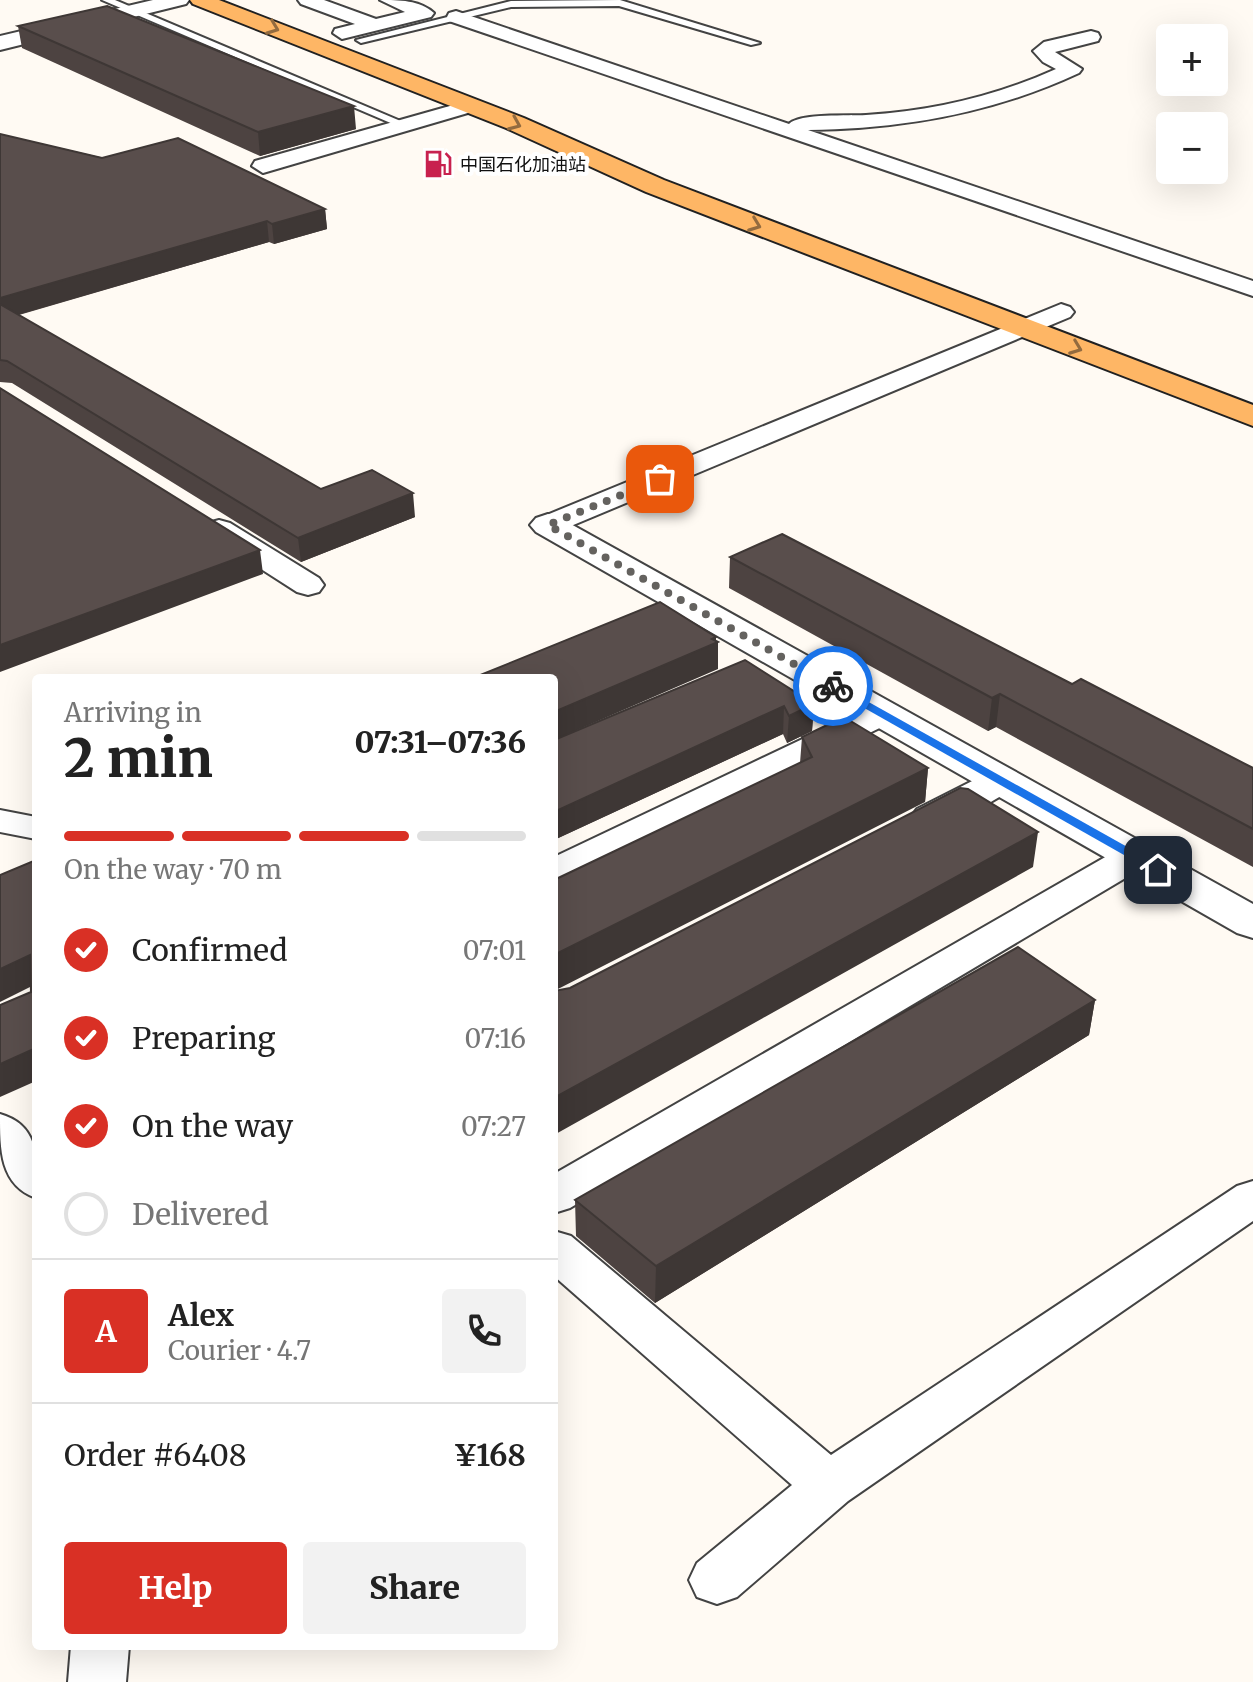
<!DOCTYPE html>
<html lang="en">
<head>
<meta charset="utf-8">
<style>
  :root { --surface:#fff; --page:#f2f2f2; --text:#222; --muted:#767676; --line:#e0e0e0; --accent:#d93025 }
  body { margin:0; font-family:Merriweather,"Noto Sans SC",serif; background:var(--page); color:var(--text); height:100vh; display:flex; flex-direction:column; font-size:30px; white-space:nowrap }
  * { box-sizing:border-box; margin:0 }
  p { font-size:26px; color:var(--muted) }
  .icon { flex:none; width:44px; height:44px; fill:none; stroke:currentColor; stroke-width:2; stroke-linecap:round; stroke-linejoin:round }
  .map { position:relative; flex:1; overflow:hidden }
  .panel { position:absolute; left:32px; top:674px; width:526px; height:976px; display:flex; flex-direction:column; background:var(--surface); border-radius:8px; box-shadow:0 8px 32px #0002 }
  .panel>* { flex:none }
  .tools { position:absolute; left:1156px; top:24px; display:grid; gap:16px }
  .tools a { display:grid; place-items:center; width:72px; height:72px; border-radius:8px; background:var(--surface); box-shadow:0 8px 32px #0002; font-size:40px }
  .pin { position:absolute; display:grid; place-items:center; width:68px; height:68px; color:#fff; margin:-34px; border-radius:16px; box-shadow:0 4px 12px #0006 }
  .courier { position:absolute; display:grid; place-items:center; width:80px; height:80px; margin:-40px; border:6px solid #1a73e8; border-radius:50%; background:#fff; color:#222; box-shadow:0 2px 10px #0007 }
  .overview em { font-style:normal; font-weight:800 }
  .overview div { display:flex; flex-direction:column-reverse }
  .overview { display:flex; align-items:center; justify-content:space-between; height:136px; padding:0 32px }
  h1 { font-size:52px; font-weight:800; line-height:60px }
  .bar { display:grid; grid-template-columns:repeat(4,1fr); gap:12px 8px; align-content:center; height:96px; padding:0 32px }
  .bar i { height:10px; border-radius:6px; background:var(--line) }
  .bar .active { background:var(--accent) }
  .bar p { grid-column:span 4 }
  .line { display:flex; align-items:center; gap:20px; padding:0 32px; border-top:2px solid var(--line) }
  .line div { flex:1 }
  .round { display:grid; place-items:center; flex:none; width:84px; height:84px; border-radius:8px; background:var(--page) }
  ol { padding:0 32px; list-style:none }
  li { display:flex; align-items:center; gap:24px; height:88px }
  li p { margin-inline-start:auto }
  li .icon { padding:8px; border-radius:50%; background:var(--accent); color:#fff; stroke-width:4 }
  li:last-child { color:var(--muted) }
  li i { width:44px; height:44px; border:4px solid var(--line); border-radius:50% }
  .button { display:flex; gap:16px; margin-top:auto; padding:16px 32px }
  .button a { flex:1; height:92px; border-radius:8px; background:var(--accent); color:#fff; font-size:32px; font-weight:800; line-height:92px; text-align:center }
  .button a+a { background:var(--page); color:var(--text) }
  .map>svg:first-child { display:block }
</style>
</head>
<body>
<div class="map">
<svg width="1253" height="1682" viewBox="0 0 1253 1682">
  <rect width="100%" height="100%" fill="#fffaf3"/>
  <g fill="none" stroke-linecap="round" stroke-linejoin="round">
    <defs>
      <path id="service" d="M102,0H115L410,125L400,127Z
        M620,0L760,43L751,45L619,6L511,7L361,43L356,40L511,1Z"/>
      <path id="minor" d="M298,0H324L376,19L405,12L380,0C399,0 420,0 434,13L431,17L342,39L333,33L335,29L355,24L301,4Z
        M456,11L789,124C799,113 850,116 866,115C932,111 996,96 1056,69L1043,62L1033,51L1044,42L1091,31L1098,33L1100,37L1098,41L1055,52L1082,69L1079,73C993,113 903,129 808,130L1253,281V296L449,21L447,17L449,13Z
        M471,100L478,102L481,106L478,110L263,173L252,166L255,161Z
        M1061,304L1070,307L1074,312L1070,317L559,531L548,534L537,531L533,525L537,519Z
        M219,520L230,523L319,578L324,585L319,592L308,595L297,592L208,535L204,529L208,523Z
        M882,704L894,707L899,714L894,721L568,880L554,884V857L870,707Z
        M1001,770L1014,773L1019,781L1014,789C986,803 948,833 917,825L911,817L917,809L988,773Z
        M0,810L36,817V839L0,832Z
        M1135,844L1149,848L1154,856L1149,864L570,1208L554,1213V1174L1121,848Z
        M0,1114C42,1126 36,1162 36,1198C0,1185 0,1150 0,1114Z
        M1253,1181V1221L848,1501L737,1597L717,1604L697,1597L689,1580L697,1563L792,1485L554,1276V1231L571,1236L831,1455L1237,1186Z
        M71,1646H129L126,1682H68Z"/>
      <path id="tertiary" d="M153,0H189L186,4L0,50V36Z
        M548,514L560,518L1253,904V938L1237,933L536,532L530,525L536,518Z"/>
      <path id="primary" d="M190,0H219L524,118L664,180L1253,405V426L646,192L506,128L193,4Z"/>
    </defs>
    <use href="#service" stroke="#434343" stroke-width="4"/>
    <use href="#minor" stroke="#434343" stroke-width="4"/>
    <use href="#tertiary" stroke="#434343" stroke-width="4"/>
    <use href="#primary" stroke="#212121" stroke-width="4"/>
    <use href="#service" fill="#fff" fill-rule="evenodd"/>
    <use href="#minor" fill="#fff" fill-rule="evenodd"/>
    <use href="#tertiary" fill="#fff" fill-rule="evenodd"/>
    <use href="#primary" fill="#feb665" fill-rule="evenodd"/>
  </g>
  <path fill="#4d4341" d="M18,26L356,129L260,156L22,48Z
    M0,134L325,209L327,229L274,244L269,242L19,315L321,489L415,517L301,562L12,383L0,382Z
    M730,557L1072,684L1253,768V867L996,727L988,731L729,588Z
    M745,660L814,704L812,731L787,743L783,734L554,840V740Z
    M802,737L928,768L925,802L800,763Z
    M1095,1000L1089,1035L655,1303L576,1236L575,1200Z"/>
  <path fill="#3e3735" d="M354,106L356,129L260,156L258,132Z
    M325,209L327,229L274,244L272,224Z
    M267,221L269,242L0,320V298Z
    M413,493L415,517L301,562L298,538Z
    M260,550L263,574L0,672V645Z
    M716,637V643L718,642V669L554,740V712Z
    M1000,694L996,727L988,731L992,698Z
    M814,704L812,731L787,743L789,716Z
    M784,706L783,734L554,840V812Z
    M928,768L925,802L554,991V955Z
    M1038,832L1033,867L554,1135V1098Z
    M30,955L36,984L0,1002V969Z
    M1095,1000L1089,1035L655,1303L656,1266Z
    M36,1048V1081L0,1097V1064Z"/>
  <path fill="#594e4c" stroke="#3e3735" stroke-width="2" d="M107,6L354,106L258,132L18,26Z
    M0,134L102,158L178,138L325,209L272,224L267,221L0,298Z
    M0,304L321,489L372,470L413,493L298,538L7,361L0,360Z
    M0,388L260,550L0,645Z
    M782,534L1072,684L1081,679L1253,768V829L1000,694L992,698L730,557Z
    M660,602L716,637L712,639L718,642L554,712V678H473Z
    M745,660L814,704L789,716L784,706L554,812V740Z
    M844,717L928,768L554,955V880L812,757L802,737Z
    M960,788L968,789L1038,832L554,1098V991L570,988Z
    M36,860V1048L0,1064V1005L31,992L30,955L0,969V875Z
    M1018,947L1095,1000L656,1266L575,1200Z"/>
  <defs><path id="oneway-chevron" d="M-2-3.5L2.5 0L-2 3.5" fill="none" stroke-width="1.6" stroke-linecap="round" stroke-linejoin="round" transform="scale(2)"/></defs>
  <g stroke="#936b3f">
    <use href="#oneway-chevron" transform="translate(273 28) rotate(21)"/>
    <use href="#oneway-chevron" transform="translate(515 124) rotate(23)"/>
    <use href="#oneway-chevron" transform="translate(755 225) rotate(21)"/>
    <use href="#oneway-chevron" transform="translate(1076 348) rotate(21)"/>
  </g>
  <path fill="#1a73e8" d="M833,682L1163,867L1165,870L1154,872L829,688L827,686Z"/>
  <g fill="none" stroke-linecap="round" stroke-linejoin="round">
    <path stroke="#64625f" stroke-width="8" stroke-dasharray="0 14.4" d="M660,479L548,525L833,686"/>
  </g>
  <defs>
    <symbol id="fuel-bare" viewBox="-9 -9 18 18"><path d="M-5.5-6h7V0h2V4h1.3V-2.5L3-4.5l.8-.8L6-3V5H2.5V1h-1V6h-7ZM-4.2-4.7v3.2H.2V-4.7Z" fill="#c8214f" stroke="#fff" stroke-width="2.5" paint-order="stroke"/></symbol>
  </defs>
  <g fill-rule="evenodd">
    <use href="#fuel-bare" x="418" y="144" width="40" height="40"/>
  </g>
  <g text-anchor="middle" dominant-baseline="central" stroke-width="8" stroke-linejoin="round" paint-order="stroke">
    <g font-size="18" fill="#101010" stroke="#fff" text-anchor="start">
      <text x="460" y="164">中国石化加油站</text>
    </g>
  </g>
</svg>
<div class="tools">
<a>+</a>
<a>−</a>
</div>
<div class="pin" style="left:660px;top:479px;background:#ea580c"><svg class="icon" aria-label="bag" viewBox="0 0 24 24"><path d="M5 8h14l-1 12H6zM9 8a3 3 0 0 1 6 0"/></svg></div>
<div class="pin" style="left:1158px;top:870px;background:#1f2937"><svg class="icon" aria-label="home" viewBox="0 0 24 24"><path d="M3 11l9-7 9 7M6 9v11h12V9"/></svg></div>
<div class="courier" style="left:833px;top:686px"><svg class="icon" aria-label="bike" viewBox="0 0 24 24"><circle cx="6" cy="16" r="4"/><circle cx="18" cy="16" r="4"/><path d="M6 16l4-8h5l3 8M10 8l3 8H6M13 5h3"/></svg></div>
<section class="panel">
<div class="overview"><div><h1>2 min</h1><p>Arriving in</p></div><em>07:31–07:36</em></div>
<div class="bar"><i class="active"></i><i class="active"></i><i class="active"></i><i></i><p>On the way · 70 m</p></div>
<ol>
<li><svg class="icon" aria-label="check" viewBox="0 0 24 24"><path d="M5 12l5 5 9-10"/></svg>Confirmed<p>07:01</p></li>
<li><svg class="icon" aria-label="check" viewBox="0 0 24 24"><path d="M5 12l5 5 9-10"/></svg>Preparing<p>07:16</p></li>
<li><svg class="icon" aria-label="check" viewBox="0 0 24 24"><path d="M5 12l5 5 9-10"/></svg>On the way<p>07:27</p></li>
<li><i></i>Delivered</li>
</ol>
<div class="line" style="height:144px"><b class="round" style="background:var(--accent);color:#fff">A</b><div><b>Alex</b><p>Courier · 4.7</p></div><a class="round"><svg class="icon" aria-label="phone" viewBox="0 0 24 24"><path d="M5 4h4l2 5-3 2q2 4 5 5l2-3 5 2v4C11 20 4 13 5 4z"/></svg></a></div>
<div class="line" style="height:104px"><div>Order #6408</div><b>¥168</b></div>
<div class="button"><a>Help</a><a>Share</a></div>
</section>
</div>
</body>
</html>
